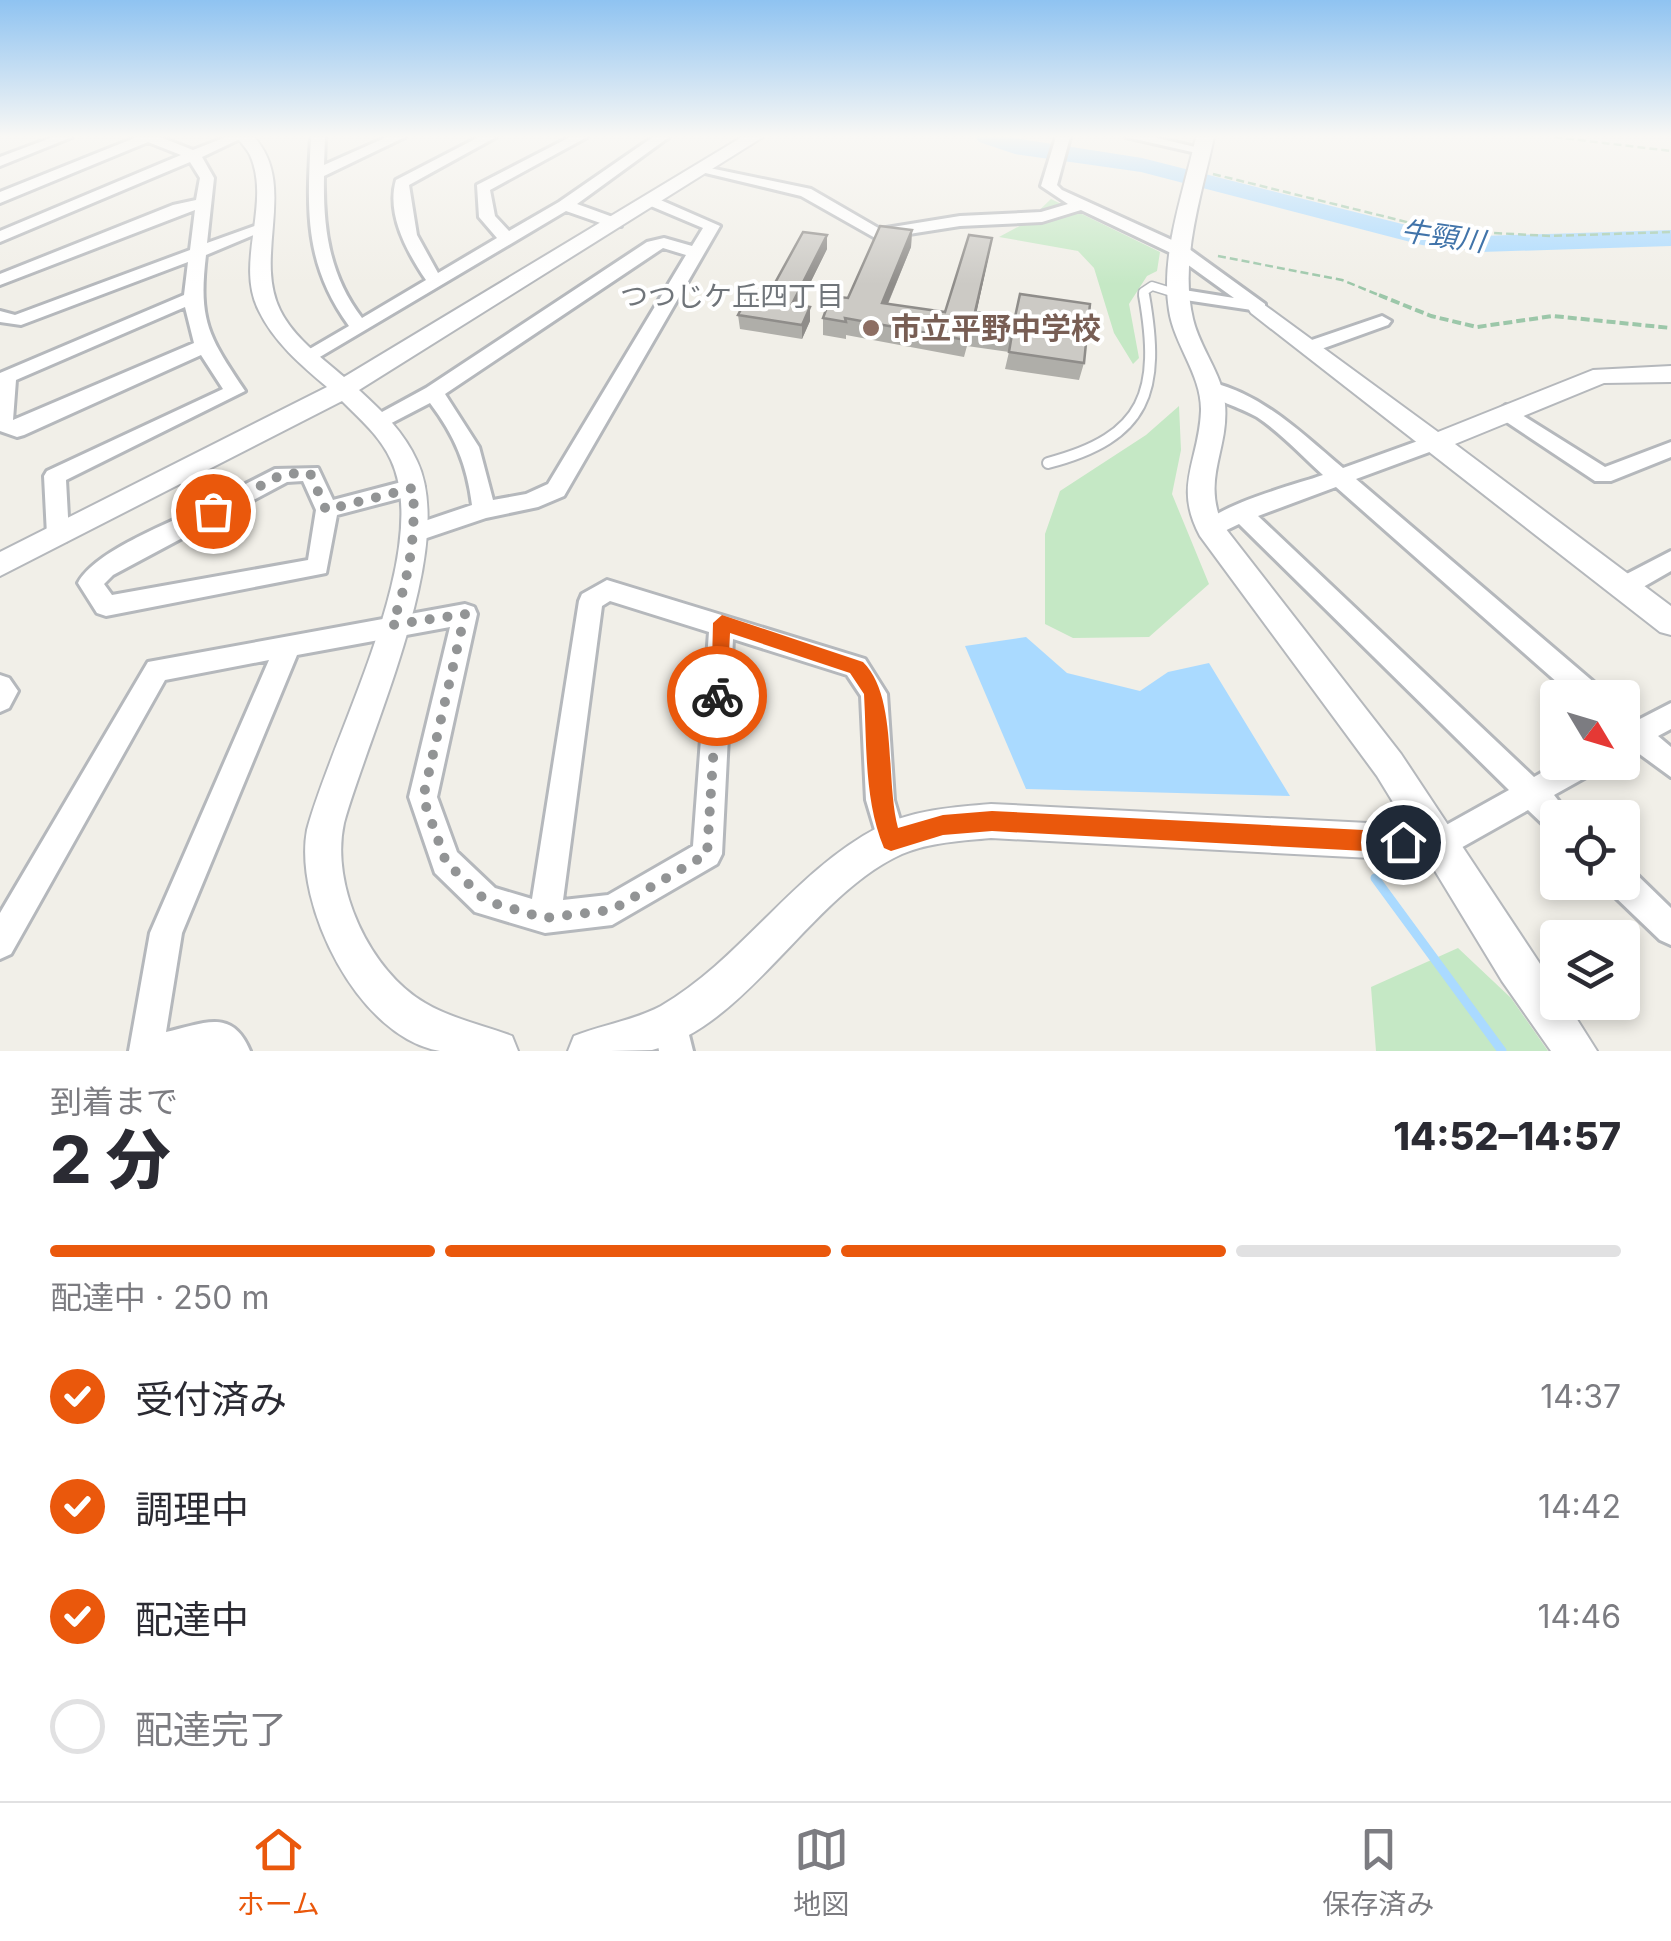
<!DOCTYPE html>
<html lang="ja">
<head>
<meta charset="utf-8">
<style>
  :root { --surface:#fff; --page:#f2f2f3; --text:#2b2b33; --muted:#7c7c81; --line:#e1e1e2; --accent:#ea580c }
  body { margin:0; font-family:Inter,"Noto Sans JP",sans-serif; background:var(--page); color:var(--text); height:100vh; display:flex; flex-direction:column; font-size:38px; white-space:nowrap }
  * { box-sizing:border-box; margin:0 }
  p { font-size:32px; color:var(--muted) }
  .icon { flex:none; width:55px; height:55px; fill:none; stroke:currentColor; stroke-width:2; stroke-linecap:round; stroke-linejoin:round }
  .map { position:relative; height:1051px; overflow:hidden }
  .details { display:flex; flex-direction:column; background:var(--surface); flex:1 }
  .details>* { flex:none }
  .needle { width:65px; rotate:128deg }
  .buttons { position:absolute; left:1540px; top:680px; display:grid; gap:20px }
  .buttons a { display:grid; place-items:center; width:100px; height:100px; border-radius:10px; background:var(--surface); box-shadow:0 5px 15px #0003; font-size:50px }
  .pin { position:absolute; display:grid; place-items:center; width:85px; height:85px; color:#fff; margin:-42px; border:5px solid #fff; border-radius:50%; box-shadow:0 2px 10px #0007 }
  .courier { position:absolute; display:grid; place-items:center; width:100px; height:100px; margin:-50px; border:8px solid #ea580c; border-radius:50%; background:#fff; color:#222; box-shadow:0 2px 12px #0007 }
  .overview em { font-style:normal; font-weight:800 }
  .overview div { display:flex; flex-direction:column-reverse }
  .overview { display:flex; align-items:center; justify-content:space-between; height:170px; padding:0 50px }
  h1 { font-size:65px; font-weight:800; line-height:75px }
  .bar { display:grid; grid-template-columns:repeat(4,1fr); gap:15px 10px; align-content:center; height:120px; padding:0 50px }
  .bar i { height:12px; border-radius:8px; background:var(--line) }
  .bar .selected { background:var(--accent) }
  .bar p { grid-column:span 4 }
  ol { padding:0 50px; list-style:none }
  li { display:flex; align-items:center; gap:30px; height:110px }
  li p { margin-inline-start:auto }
  li .icon { padding:10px; border-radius:50%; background:var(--accent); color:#fff; stroke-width:4 }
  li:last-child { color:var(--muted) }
  li i { width:55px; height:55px; border:5px solid var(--line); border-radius:50% }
  .tab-bar { display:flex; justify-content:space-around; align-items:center; height:140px; border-top:2px solid var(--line); background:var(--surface); font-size:28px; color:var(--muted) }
  .tab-bar a { display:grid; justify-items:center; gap:5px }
  .tab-bar .selected { color:var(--accent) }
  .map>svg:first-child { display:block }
</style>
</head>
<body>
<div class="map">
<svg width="1671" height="1051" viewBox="0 0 1671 1051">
  <rect width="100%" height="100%" fill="#f1efe8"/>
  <path fill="#c5e8c5" d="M1051,199L1160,252L1157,271L1147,276L1129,304L1139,358L1133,364L1114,333L1094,268L1078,251L999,237L1027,222Z
    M1179,406L1181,450L1172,494L1209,584L1149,637L1073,638L1045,624V534L1060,491L1146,435Z
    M1458,948L1511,998L1548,1051H1376L1371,987Z"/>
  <path fill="#aadaff" d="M1026,637L1067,673L1140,691L1168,672L1209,663L1290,796L1026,789L965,646Z"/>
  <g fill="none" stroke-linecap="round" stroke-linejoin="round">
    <path stroke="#aadaff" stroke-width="9" d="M1375,878L1502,1051"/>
    <path fill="#aadaff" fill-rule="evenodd" d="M975,137H1008L1142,158L1422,229L1481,236L1671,230V246L1481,252L1422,245L1141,172L1015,154L979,142Z"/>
    <defs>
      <path id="service-far1" d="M1144,298L1143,292L1152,286L1178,294"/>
      <path id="service" d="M1048,463C1147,437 1161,391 1144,295"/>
      <path id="minor" d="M53,137H72L0,166V157Z
        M137,137H160L193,150L226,137H244L202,157L214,178L207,243L260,224L268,229L206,255C198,322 209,337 245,391L66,480L69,535L66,541H50L47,535L44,476L47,471L223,389L201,355L24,435L17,437L0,431V373L184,295L188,262L21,325L0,322V311L15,315L190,250L195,210L0,285V274L173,205L196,200L200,178L190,162L0,242V231L181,155L148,142L0,203V192ZM185,307L194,343L13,420L16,380Z
        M311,137H325L324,165L387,137H405L324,176C323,228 329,275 362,318L426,280C407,252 386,214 396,180L479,137H496L409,185L417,235L438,273L497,238L479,217L477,185L570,137H587L490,190L495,216L509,231L559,202L653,137H669L577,204L621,220V226H609L566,211L308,364L301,362V354L349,326C304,264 307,210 311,137Z
        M1056,137H1070L1057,185L1062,190L1185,246L1265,304V312L1172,298L1169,294L1178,289L1234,298L1173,254L1081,210L1042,222L960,226L877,239L801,196L693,170L700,166L811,189L880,229L960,216L1041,212L1068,204L1041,186Z
        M1126,137H1153L1208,150L1201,154Z
        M646,198H656L720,226L564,496L538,507L486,518L415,542L407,539L404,533L407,527L472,505C467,465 455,436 430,403L378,430L368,423L371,418L426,388L647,242L664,238L692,246L703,228L646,204ZM663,248L686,255L548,484L526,494L493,500L479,447L445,394Z
        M1382,316L1391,321L1388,325L1313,352L1304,346L1306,342Z
        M1211,382C1265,396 1301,433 1343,468L1429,437H1443L1446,442L1443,447L1356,479L1603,690L1607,698H1575L1336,487L1258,516L1534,777L1560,762H1601L1597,771L1554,795L1572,818H1558V833L1548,829L1528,810L1450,854L1440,858L1430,854L1425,844L1430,834L1509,790L1239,524L1210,538L1202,535L1199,529C1215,505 1294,485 1323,475C1302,456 1281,433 1257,417C1240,407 1214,401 1201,388Z
        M1506,405L1605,467L1671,442V457L1611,481H1595L1499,417L1496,412Z
        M182,463L190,466L216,499L275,469L318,468L333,500L413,479L424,487L421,493L337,515L326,573L106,616L97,613L78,583C95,551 166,525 199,508L171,471ZM303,481L316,510L308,560L112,595L104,584L113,575L287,482Z
        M1671,551V571L1631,594H1615L1611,587L1615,580Z
        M607,580L865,659L887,694L894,800L906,840L901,850L891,854L881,850L866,800L861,696L847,675L733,639L722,854L717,864L612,925L545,933L475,912L435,873L409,797L450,627L297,655L182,933L166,1032C203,1024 232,1007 250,1051H129L150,933L269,660L165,680L11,954L0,959V913L148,662L465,604L474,607L477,614L437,797L457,852L495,888L532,899L579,601L582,594ZM610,601L709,632L693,846L608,895L563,900L602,606Z
        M0,675L9,678L18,691L9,708L0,712Z
        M1671,703V729L1658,736L1671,747V777L1634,750L1622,752V711L1638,720Z
        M1622,867L1633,871L1671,908V945L1660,940L1611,893L1607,882H1622Z
        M671,1006L683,1011L693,1051H659L654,1023L659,1011Z"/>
      <path id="tertiary" d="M237,137H254C298,185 253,255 280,310C293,337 322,358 344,377L742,137H763L359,390C382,411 404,432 417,461C458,547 369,732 344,823C330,886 370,971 425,1003C452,1019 483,1025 512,1036L518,1051C493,1051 465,1051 440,1051C359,1038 293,905 307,830C332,735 434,552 391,460C380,436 360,419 342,401L0,576V552L327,387C301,365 274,342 259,311C234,262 272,204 250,155C247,149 241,143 237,137Z
        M1196,137H1214C1202,194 1179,260 1193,319C1200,349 1222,373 1225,404C1229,450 1202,477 1222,524L1401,754L1558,991V1002H1566L1597,1051H1551L1502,981L1429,861L991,838C961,841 930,842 902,854C812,894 747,1027 652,1050C627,1051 594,1051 568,1051L574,1036C602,1025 635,1020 661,1006C743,958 794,871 879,827C913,810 954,807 991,804L1407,825L1377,776L1200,536C1173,486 1199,461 1201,411C1202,375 1174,345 1169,310C1160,254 1184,191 1196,137Z
        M1259,301L1438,432L1593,370L1671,366V382L1604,383L1455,444L1671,606V635L1660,632L1251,313L1248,308Z"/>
    </defs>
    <use href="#service-far1" stroke="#b5b8bc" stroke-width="11"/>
    <use href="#service" stroke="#b5b8bc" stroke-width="14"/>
    <use href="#minor" stroke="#b5b8bc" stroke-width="6"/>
    <use href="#tertiary" stroke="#b5b8bc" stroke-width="4"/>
    <path stroke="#9cc7a9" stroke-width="2.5" stroke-dasharray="8 4" stroke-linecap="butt" d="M1554,137L1671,151
      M1213,174L1439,230L1550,236L1671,232
      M1218,256L1342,280L1386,298"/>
    <path stroke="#9cc7a9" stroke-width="4" stroke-dasharray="9 4" stroke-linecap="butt" d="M1379,295L1431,316L1477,327L1553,316L1671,328"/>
    <use href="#service-far1" stroke="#fff" stroke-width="8"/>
    <use href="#service" stroke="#fff" stroke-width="10"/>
    <use href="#minor" fill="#fff" fill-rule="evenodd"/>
    <use href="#tertiary" fill="#fff" fill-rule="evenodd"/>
  </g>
  <path fill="#afaea9" d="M912,230L911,247L888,304L945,312L989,254L976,312L1084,363L1079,380L1005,369L1009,352L967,346L964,357L846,335V339L823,335V318L848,298Z
    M827,235V249L799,305L810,307V321L802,339L740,329L738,315L765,301Z"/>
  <path fill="#8f8d8a" d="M912,230L911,247L881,320L882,303Z
    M827,235V249L793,318L792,304Z
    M992,238L989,254L973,329L975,312Z
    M810,307V321L802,339V325Z"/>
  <path fill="#cccac5" stroke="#8f8d8a" stroke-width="2.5" d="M880,226L912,230L882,303L945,312L969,235L992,238L975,312L1015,317L1020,294L1090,304L1084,363L1009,352L1012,334L970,328L966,340L845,318L846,322L823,318L831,296L848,298Z
    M803,232L827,235L792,304L810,307L802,325L738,315L747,298L765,301Z"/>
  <linearGradient id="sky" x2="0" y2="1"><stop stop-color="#8fc3f1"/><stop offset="0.48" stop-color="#f9f8f5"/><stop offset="1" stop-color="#f9f8f5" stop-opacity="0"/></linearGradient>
  <rect width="1671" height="284" fill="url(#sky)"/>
  <path fill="#ea580c" d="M722,615L863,662C898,696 885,779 898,828L943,815L992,811L1403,832L1410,835L1414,842L1410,850L1403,853L992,831L943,835L891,851L884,848C864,800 867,745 864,694L850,673L730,633L727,696L717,704L711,702L713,623Z"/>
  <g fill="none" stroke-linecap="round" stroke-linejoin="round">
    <path stroke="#929495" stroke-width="10" stroke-dasharray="0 18" d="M213,511L283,474L310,473L326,510L413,488C416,538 409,578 392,625L465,614L423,798L446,862L486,901L544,918L612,910L707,854L717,696"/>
  </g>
  <circle fill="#8d6e63" stroke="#fff" stroke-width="4" cx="871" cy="328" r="10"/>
  <g text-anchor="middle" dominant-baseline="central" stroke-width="8" stroke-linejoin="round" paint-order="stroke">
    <g font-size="28" font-style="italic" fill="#4174aa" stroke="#fff">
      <text transform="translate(1443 236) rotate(8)">牛頸川</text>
    </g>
    <g font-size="28" fill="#70757a" stroke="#fff">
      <text x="732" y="296">つつじケ丘四丁目</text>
    </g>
    <g font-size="30" font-weight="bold" fill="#785e54" stroke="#fff" text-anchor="start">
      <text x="891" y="328">市立平野中学校</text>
    </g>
  </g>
</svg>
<div class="buttons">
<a><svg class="needle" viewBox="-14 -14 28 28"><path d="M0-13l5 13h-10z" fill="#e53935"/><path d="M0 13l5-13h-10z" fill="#7c7c81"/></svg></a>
<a><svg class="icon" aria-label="locate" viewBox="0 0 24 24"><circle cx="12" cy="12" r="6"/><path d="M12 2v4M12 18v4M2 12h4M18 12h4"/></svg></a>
<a><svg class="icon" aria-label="layers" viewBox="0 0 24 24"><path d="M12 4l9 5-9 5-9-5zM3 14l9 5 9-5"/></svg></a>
</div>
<div class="pin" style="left:213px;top:511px;background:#ea580c"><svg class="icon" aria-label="bag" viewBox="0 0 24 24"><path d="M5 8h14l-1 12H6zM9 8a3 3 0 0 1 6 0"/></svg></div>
<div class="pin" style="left:1403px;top:842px;background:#1f2937"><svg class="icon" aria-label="home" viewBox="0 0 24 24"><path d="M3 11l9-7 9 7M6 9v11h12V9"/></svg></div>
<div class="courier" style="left:717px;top:696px"><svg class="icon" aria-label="bike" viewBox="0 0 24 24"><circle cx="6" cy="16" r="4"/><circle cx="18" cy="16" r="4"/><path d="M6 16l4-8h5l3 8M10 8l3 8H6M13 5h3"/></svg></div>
</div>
<section class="details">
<div class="overview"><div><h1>2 分</h1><p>到着まで</p></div><em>14:52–14:57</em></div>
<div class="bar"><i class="selected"></i><i class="selected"></i><i class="selected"></i><i></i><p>配達中 · 250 m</p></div>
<ol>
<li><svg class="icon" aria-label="check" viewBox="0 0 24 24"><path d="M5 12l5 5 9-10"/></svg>受付済み<p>14:37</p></li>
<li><svg class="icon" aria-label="check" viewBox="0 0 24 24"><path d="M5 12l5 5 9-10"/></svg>調理中<p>14:42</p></li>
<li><svg class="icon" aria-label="check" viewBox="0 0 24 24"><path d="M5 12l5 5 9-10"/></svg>配達中<p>14:46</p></li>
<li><i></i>配達完了</li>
</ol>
</section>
<nav class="tab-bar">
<a class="selected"><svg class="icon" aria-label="home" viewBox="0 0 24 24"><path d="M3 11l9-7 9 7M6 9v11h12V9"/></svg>ホーム</a>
<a><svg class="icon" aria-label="map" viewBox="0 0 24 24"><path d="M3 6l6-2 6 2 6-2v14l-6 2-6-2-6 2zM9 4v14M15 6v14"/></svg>地図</a>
<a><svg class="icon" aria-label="saved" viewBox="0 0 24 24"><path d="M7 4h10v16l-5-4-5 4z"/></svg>保存済み</a>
</nav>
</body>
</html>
